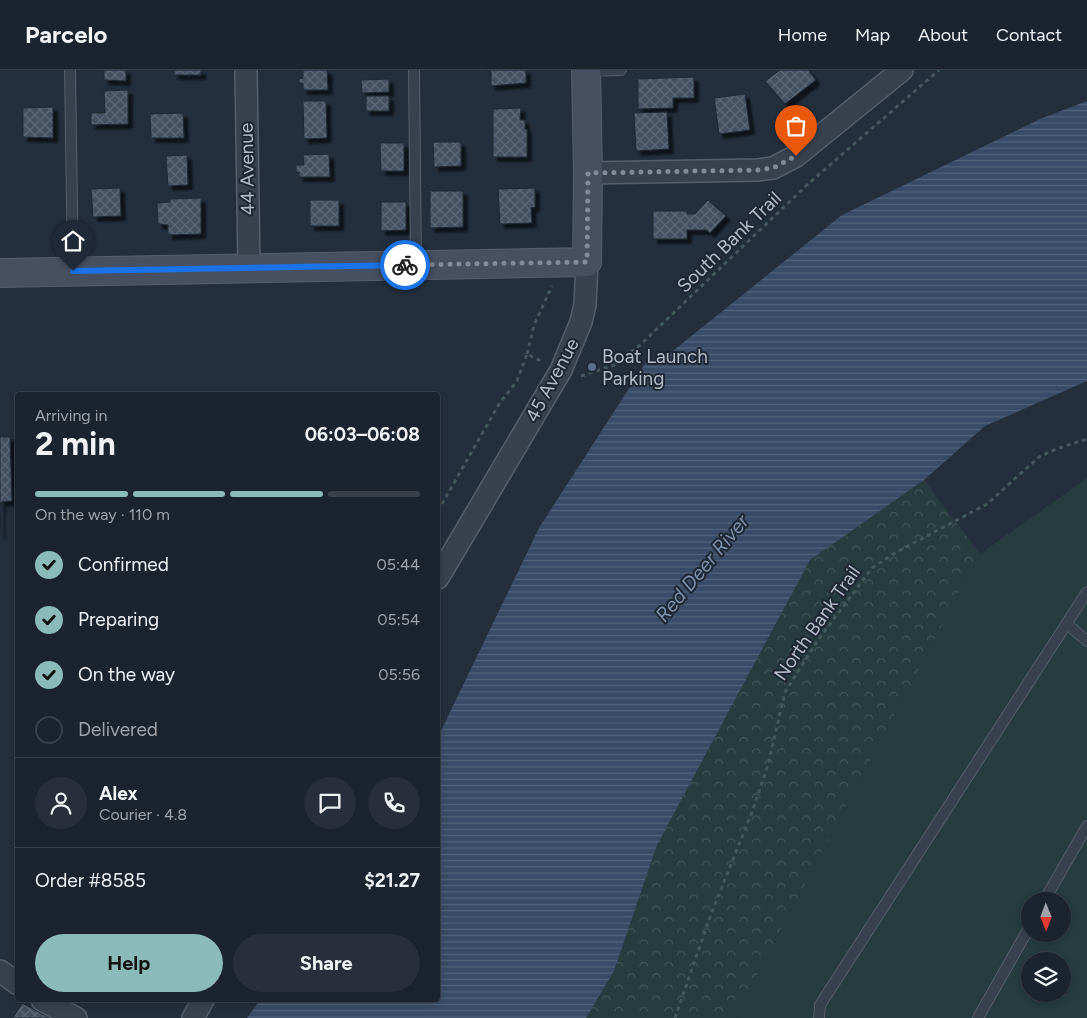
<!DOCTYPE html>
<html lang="en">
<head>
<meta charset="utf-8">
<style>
  :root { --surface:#1b232e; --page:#282f3a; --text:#f1f3f6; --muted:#a0a4aa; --line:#39404a; --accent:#8bbbb9 }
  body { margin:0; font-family:Figtree,sans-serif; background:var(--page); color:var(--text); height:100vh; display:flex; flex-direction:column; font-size:19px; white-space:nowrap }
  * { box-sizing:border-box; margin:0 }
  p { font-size:16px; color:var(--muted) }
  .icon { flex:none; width:28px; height:28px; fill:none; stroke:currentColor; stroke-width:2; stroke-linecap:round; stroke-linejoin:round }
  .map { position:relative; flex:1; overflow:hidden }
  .details { position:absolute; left:15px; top:322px; width:425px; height:610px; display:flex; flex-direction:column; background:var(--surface); border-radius:5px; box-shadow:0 2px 8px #0003,0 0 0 1px var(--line) }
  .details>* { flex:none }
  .needle { width:32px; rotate:179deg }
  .controls { position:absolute; left:1021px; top:822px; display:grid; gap:10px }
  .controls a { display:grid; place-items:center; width:50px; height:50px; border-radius:50%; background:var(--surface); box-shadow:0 2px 8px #0003,0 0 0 1px var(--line); font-size:25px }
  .pin { position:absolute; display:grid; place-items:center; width:42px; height:42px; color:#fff; margin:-51px -21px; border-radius:50% 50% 50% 0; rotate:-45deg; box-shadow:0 0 5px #0007 }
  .pin .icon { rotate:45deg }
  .courier { position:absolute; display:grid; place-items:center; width:50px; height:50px; margin:-25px; border:4px solid #1a73e8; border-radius:50%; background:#fff; color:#222; box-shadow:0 1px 6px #0007 }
  .summary em { font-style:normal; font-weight:700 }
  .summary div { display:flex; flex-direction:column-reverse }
  .summary { display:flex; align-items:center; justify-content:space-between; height:85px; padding:0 20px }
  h1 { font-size:32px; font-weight:700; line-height:38px }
  .bar { display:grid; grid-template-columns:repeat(4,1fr); gap:8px 5px; align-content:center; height:60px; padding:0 20px }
  .bar i { height:6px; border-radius:4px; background:var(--line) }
  .bar .selected { background:var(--accent) }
  .bar p { grid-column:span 4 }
  .line { display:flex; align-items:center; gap:12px; padding:0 20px; border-top:1px solid var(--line) }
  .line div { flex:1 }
  .round { display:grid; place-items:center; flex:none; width:52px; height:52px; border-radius:26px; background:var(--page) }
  ol { padding:0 20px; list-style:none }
  li { display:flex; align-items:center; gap:15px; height:55px }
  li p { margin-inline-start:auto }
  li .icon { padding:5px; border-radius:50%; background:var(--accent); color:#111; stroke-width:4 }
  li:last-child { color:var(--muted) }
  li i { width:28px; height:28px; border:2px solid var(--line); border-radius:50% }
  .primary-button { display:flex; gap:10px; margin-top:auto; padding:10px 20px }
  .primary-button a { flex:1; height:58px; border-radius:30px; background:var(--accent); color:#111; font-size:20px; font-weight:700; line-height:58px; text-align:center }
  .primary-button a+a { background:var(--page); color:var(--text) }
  header { display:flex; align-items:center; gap:30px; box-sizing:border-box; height:70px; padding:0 25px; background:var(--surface); border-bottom:1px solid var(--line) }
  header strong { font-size:24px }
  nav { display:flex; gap:28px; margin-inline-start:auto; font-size:18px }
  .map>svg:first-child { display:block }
</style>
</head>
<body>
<header>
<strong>Parcelo</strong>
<nav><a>Home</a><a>Map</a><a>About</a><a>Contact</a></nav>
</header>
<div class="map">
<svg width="1087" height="948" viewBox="0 0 1087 948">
  <defs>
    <pattern id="forest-crowns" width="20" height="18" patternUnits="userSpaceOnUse" patternTransform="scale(1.25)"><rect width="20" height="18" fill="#263c3f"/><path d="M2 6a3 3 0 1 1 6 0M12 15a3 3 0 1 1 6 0" fill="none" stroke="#435659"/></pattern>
    <pattern id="water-rules" width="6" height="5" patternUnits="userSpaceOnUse" patternTransform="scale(1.25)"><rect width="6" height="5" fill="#394c67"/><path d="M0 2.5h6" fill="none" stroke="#53647b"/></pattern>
    <pattern id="building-cross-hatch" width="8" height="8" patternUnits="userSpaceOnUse" patternTransform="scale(1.25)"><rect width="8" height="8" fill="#455162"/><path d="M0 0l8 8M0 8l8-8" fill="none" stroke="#5d6877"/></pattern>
    <filter id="shadow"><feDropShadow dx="4.5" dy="4.5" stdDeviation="1" flood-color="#0009"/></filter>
  </defs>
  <rect width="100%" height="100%" fill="#242f3e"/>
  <path fill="url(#forest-crowns)" d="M924,410L980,484L746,926L736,948H586L614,901L657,775L810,490Z"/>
  <path fill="#263c3f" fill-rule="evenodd" d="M1087,408V948H736L746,926L980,484ZM1030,831H1062V864H1030ZM1030,891H1062V924H1030Z"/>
  <path fill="url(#water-rules)" d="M1087,31V311L985,356L924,410L810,490L657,775L614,901L586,948H247L260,930H438V667L539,458L646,292L669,284L842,145L1040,49Z"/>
  <path fill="url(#building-cross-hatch)" stroke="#1f2835" filter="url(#shadow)" d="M104,0H126V11L104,10Z
    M174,0H201V5H174Z
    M303,0H327L328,20H303V13H299V9L303,8Z
    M485,0H526V13L491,16V1Z
    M780,0H808L816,10L785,34L765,11Z
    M694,7V28H673V38L638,39V9Z
    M389,9V22L362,23L361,10Z
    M128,20V54L91,55V43H105L104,21Z
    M745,24L750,60L719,64L714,28Z
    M366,26H389V41H366Z
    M303,31H326L327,68L304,69Z
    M53,37V68L23,67V38Z
    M521,38L520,50H525V59H527V87H493V39Z
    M667,42L669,79L636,81L634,43Z
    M183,43L184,68H151L150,44Z
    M433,72H461V96L434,97Z
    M380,73H404V101H381Z
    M329,84L330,107H299V102H296V95H304L303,85Z
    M187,85L188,115L168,116L166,86Z
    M120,118L121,146L93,147L91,119Z
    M535,118V137L531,138L532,153L500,154L498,119Z
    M430,121H463V157L430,158Z
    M201,128V164L168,165V155L158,154L157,133L170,132V129Z
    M310,130H339V156H310Z
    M708,130L726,146L710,163L706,160H687V169H653V141H687V144H695Z
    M381,132H406V160L381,161Z
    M0,367H10L12,431L1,432L0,465Z
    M22,933L50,948H13Z"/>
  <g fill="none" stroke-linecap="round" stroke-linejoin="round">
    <defs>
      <path id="lane" d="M70,0L73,200
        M414,0L416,193
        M587,1L621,0
        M1067,554L1087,571
        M1044,831L1087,756
        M819,948L820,935L1087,522
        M978,948L1030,856"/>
      <path id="street" d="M246,0L249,197
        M588,103L758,100L773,98L796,86L902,0
        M438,508L561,300L581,252L585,235L587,192
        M0,901L18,914
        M42,930L76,948
        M193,948L203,930"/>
      <path id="secondary" d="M0,203L587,192L588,103L586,0"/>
    </defs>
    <use href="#lane" stroke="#565f6c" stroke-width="12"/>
    <use href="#street" stroke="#565f6c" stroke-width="24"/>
    <use href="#secondary" stroke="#565f6c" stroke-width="30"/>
    <path stroke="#44595c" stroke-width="3" stroke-dasharray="4 4" stroke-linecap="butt" d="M527,284L534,255L552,216
      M581,306L614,295L639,276L808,114L939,0
      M438,441L499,334L517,311L527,284L543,292
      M675,948L710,847L752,742L768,695L785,622L818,570L872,498L895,483L987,434L1039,387L1056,379L1087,369"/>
    <use href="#lane" stroke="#38414e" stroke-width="10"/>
    <use href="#street" stroke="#38414e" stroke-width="21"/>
    <use href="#secondary" stroke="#465061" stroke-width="28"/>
  </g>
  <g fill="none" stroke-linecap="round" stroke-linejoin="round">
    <path stroke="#828b98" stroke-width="5" stroke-dasharray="0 9" d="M405,195L587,192L588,103L758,100L773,98L796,86"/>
    <path stroke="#1a73e8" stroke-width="6" d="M73,201L405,195"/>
  </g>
  <circle fill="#5c6f8a" stroke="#1d2633" stroke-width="2" cx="592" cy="297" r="5"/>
  <g text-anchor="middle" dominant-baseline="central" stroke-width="4" stroke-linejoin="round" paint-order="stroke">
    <g font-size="19" fill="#b4bcc9" stroke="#1d2633">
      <text transform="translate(247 99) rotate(-91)">44 Avenue</text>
      <text transform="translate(729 172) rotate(-44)">South Bank Trail</text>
      <text transform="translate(552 310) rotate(-62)">45 Avenue</text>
      <text transform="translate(817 553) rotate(-55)">North Bank Trail</text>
    </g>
    <g font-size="19" fill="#b4bcc9" stroke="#1d2633" text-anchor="start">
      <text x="602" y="286">Boat Launch<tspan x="602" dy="22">Parking</tspan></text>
    </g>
    <g font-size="20" font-style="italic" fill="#7c92b1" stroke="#1d2633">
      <text transform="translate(702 498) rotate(-50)">Red Deer River</text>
    </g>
  </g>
</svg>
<div class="controls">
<a><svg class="needle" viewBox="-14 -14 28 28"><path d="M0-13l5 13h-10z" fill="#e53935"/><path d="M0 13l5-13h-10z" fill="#a0a4aa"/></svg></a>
<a><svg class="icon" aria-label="layers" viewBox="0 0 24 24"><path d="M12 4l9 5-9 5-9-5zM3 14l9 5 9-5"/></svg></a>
</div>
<div class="pin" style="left:796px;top:86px;background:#ea580c"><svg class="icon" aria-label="bag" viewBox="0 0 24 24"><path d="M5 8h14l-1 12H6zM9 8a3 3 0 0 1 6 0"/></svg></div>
<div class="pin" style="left:73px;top:201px;background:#1f2937"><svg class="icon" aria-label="home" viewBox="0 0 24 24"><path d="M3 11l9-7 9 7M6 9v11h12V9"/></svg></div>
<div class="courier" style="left:405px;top:195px"><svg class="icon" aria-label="bike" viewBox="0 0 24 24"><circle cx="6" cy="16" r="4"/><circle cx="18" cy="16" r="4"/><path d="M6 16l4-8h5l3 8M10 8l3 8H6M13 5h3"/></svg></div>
<section class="details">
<div class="summary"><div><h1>2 min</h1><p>Arriving in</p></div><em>06:03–06:08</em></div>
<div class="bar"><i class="selected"></i><i class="selected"></i><i class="selected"></i><i></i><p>On the way · 110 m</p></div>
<ol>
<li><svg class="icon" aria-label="check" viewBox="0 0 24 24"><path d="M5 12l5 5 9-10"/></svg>Confirmed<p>05:44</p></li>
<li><svg class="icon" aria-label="check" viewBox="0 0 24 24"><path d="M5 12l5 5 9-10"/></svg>Preparing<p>05:54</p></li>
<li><svg class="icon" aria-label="check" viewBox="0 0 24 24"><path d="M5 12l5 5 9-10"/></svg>On the way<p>05:56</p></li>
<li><i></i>Delivered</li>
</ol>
<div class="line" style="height:90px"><a class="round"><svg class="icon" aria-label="person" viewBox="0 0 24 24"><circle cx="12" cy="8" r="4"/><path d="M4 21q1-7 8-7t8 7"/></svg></a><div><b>Alex</b><p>Courier · 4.8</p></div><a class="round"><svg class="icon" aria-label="chat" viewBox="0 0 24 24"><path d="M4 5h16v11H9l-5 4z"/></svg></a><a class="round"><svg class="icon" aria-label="phone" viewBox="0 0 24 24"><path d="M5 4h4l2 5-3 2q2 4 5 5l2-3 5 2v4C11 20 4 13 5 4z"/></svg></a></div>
<div class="line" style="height:65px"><div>Order #8585</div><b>$21.27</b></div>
<div class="primary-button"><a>Help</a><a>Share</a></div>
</section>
</div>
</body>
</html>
